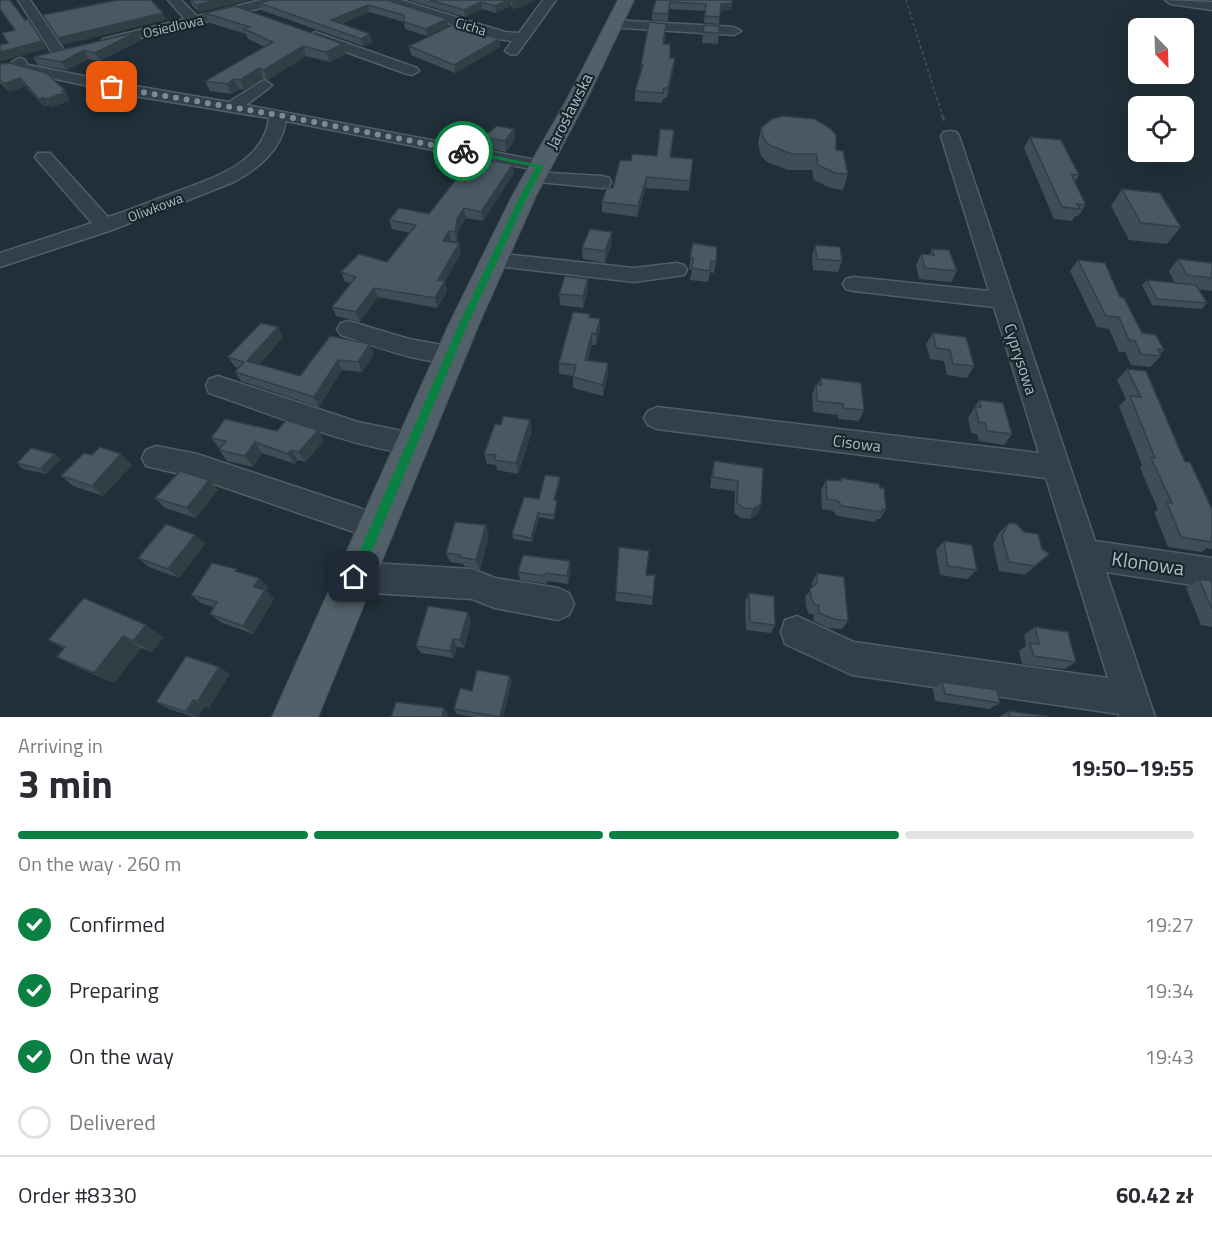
<!DOCTYPE html>
<html lang="en">
<head>
<meta charset="utf-8">
<style>
  :root { --surface:#fff; --page:#f7f7f7; --text:#2b2b33; --muted:#7c7c81; --line:#e1e1e2; --accent:#0b8043 }
  body { margin:0; font-family:"Titillium Web",sans-serif; background:var(--page); color:var(--text); height:100vh; display:flex; flex-direction:column; font-size:22px; white-space:nowrap }
  * { box-sizing:border-box; margin:0 }
  p { font-size:20px; color:var(--muted) }
  .icon { flex:none; width:33px; height:33px; fill:none; stroke:currentColor; stroke-width:2; stroke-linecap:round; stroke-linejoin:round }
  .map { position:relative; height:717px; overflow:hidden }
  .drawer { display:flex; flex-direction:column; background:var(--surface); flex:1 }
  .drawer>* { flex:none }
  .needle { width:39px; rotate:157deg }
  .buttons { position:absolute; left:1128px; top:18px; display:grid; gap:12px }
  .buttons a { display:grid; place-items:center; width:66px; height:66px; border-radius:9px; background:var(--surface); box-shadow:0 6px 24px #0002; font-size:30px }
  .pin { position:absolute; display:grid; place-items:center; width:51px; height:51px; color:#fff; margin:-26px; border-radius:12px; box-shadow:0 3px 9px #0006 }
  .courier { position:absolute; display:grid; place-items:center; width:60px; height:60px; margin:-30px; border:4px solid #0b8043; border-radius:50%; background:#fff; color:#222; box-shadow:0 2px 8px #0007 }
  .overview em { font-style:normal; font-weight:700 }
  .overview div { display:flex; flex-direction:column-reverse }
  .overview { display:flex; align-items:center; justify-content:space-between; height:102px; padding:0 18px }
  h1 { font-size:39px; font-weight:700; line-height:45px }
  .bar { display:grid; grid-template-columns:repeat(4,1fr); gap:9px 6px; align-content:center; height:72px; padding:0 18px }
  .bar i { height:8px; border-radius:4px; background:var(--line) }
  .bar .selected { background:var(--accent) }
  .bar p { grid-column:span 4 }
  .line { display:flex; align-items:center; gap:15px; padding:0 18px; border-top:2px solid var(--line) }
  .line div { flex:1 }
  ol { padding:0 18px; list-style:none }
  li { display:flex; align-items:center; gap:18px; height:66px }
  li p { margin-inline-start:auto }
  li .icon { padding:6px; border-radius:50%; background:var(--accent); color:#fff; stroke-width:4 }
  li:last-child { color:var(--muted) }
  li i { width:33px; height:33px; border:3px solid var(--line); border-radius:50% }
  .map>svg:first-child { display:block }
</style>
</head>
<body>
<div class="map">
<svg width="1212" height="717" viewBox="0 0 1212 717">
  <rect width="100%" height="100%" fill="#202f38"/>
  <g fill="none" stroke-linecap="round" stroke-linejoin="round">
    <defs>
      <path id="minor" d="M18,0H30L66,53L64,56H54Z
        M168,0H181L197,16L261,0H282L281,3L108,46L101,42L103,39L185,19Z
        M382,0H401L505,32L519,33L543,0H556L517,54L512,55L505,51L512,41L499,39L383,3Z
        M1165,0L1212,2V10L1171,4Z
        M614,20L734,27L741,31L734,35L609,27L607,24L609,21Z
        M315,32L417,68L419,71L412,75L407,74L310,39L308,36Z
        M19,58L24,59L28,65L135,86L229,102L264,80L272,85L269,88L246,105L541,161L547,162L550,166L547,170L541,171L286,121C281,150 259,168 234,182L112,230L0,267V253L92,223L38,161L35,157L38,153H50L108,217C130,210 151,201 173,193C210,179 264,164 269,118L135,96L23,72L18,71L12,62Z
        M950,131L956,132L959,136L1095,541L1212,558V588L1106,572L1155,717H1119V714L852,675L785,644L781,632L785,620L797,616L854,642L1108,678L1046,478L657,429L648,425L644,418L648,411L657,407L1039,453L994,307L854,291L846,289L843,284L846,279L854,277L989,291L941,136L944,132Z
        M534,172L602,176L609,178L611,182L609,186L602,188L528,181L525,177L528,173Z
        M495,253L634,268L676,263L684,265L687,270L684,275L634,282L488,265L485,260L488,255Z
        M349,321L409,339L459,348L463,354L459,360C431,369 370,344 341,335L337,329L341,323Z
        M218,376L358,422L421,435L425,443L421,451C388,462 249,406 209,393L206,386L209,379Z
        M156,446L197,454L360,508L384,519L389,529L384,539L374,543L351,531L197,478L146,466L142,458L146,450Z
        M354,562L472,569L495,578L558,588L569,593L574,604L569,615L558,620L495,608L472,599L354,592L343,588L339,577L343,566Z"/>
      <path id="major" d="M618,0H634L587,99L536,196L479,324L318,717H272L449,324L512,196L567,99Z"/>
    </defs>
    <use href="#minor" stroke="#515e66" stroke-width="3"/>
    <use href="#major" stroke="#404c55" stroke-width="2"/>
    <path stroke="#425856" stroke-width="1.5" stroke-dasharray="3 3" stroke-linecap="butt" d="M906,0L943,118"/>
    <path stroke="#425856" stroke-width="2" stroke-dasharray="4 4" stroke-linecap="butt" d="M943,117L945,124"/>
    <use href="#minor" fill="#344049" fill-rule="evenodd"/>
    <use href="#major" fill="#526069" fill-rule="evenodd"/>
  </g>
  <path fill="#3e4d56" d="M190,0H250L199,12L192,5Z
    M387,0L448,26L427,36L405,29L404,22L369,12L341,24L372,42L363,46L261,10L259,3Z
    M409,0H536L524,6L513,9L511,6L496,13L482,9L465,17Z
    M656,0H732L731,9L720,11L719,24L704,23L705,11L669,9L668,21L652,20V13Z
    M205,13L343,44L346,54L330,62L306,56L268,80L263,78L244,90L239,89L231,94L210,91L205,81L265,47L248,39L246,34L210,23Z
    M704,25L719,26L718,44L702,43Z
    M666,33L664,44L674,68L667,98H664L662,103L635,101V91L641,73V65Z
    M499,39L500,47L455,73L411,55L409,46Z
    M141,40L100,61L88,59L67,70L38,65L33,57Z
    M0,64L69,98H68L69,101L51,107L49,105L44,106L25,86L10,92L0,83Z
    M761,128L836,150L848,174L843,190L830,188L814,180L812,170H788L767,162L761,156L758,143Z
    M514,129L515,140L506,152L485,148L483,137Z
    M674,130L671,157L693,159L689,191L646,188L637,217L602,212V202L631,161L657,156Z
    M1030,137L1079,175L1075,182L1086,205L1078,216H1075L1072,221L1054,219L1024,148Z
    M495,155L496,161L514,173L483,221L466,218L459,229L457,242L451,241L450,242L461,253L445,281L447,291L437,308L378,297L360,322L336,316L332,307L351,283L345,282L341,272L387,262L410,233L392,229L389,220L429,214L459,176L447,174L445,164Z
    M1122,189L1181,227L1167,244L1129,240L1111,206Z
    M612,243L605,263L583,259L582,248Z
    M693,243L716,262L714,273L710,272L708,282L690,280L692,270L689,269Z
    M815,245L842,261L838,272L813,270L812,256Z
    M932,249L957,271L951,282L919,279L916,265L921,254H930Z
    M1178,259L1212,263V291L1198,289L1207,303L1202,309L1152,305L1142,285L1147,280L1175,283L1169,271Z
    M1078,260L1120,297L1142,333L1164,350L1160,354L1161,356L1150,367L1131,365L1125,352H1119L1109,329L1097,327L1070,271Z
    M588,279V290L583,308L560,305L559,294Z
    M590,317L600,330L596,345H592L588,361L608,374L603,396L573,388V376L559,374V363Z
    M933,333L974,366L967,378L947,375L944,361L930,359L926,344Z
    M330,336L374,354L362,372L342,370L319,407L241,381L235,372L238,368L235,367L228,357L283,337L259,365L300,376Z
    M1127,369L1185,462L1212,509V549L1207,548L1202,552L1168,547L1154,512L1158,510L1140,468L1142,465L1119,406L1126,399L1117,380Z
    M821,378L864,410L859,421L838,419V415L813,412L812,395L816,384H818Z
    M979,400L1012,434L1004,445L979,441L977,434L971,433L968,418Z
    M530,420L532,431L518,474L497,470L496,465L487,464L484,454L501,425Z
    M277,431L324,440L306,462L298,460L295,464L262,453L253,467L227,461L219,450L220,449L211,438Z
    M92,455L132,465L103,496L73,486L61,476Z
    M61,459L46,474L23,469L17,463Z
    M714,461L763,468L761,504L758,514L750,519L741,518L734,513L735,491L710,488L712,472Z
    M560,477V482L555,500L557,506L554,520L539,517L532,542L513,539L512,534L539,499Z
    M841,478L880,488L886,509L880,519H877L875,522L837,516L833,511L822,509L821,490L826,480L840,481Z
    M209,480L218,490L196,518L165,508L155,498Z
    M1009,523L1024,532L1049,554L1025,575L999,571L993,545L999,533Z
    M195,535L205,544L179,578L149,567L138,558Z
    M489,535L480,570L464,566L463,564L450,562L446,553Z
    M944,541L977,570L967,579L940,575L936,550Z
    M571,569L568,584L547,581V584L520,580L518,572Z
    M240,573L268,587L266,591L274,599L253,634L220,622L210,614L214,607L201,603L191,595Z
    M817,573L848,621L842,629L828,628L814,621L813,614H809L806,607L805,597L812,588V582Z
    M646,575L653,597L652,605L615,601L616,592Z
    M1199,579L1212,581V627L1201,625L1186,588Z
    M749,593L775,625L771,633L746,630L745,602Z
    M471,621L464,648L457,647L454,658L421,653L416,646Z
    M1035,627L1076,662L1064,669L1022,664L1019,651L1026,646L1024,635Z
    M164,637L152,652L141,648L114,683L79,668L57,657L64,649L48,640Z
    M230,674L209,708L205,706L198,717H194L169,709L156,702Z
    M510,676L512,681L503,717H474L457,714L454,709Z
    M942,682L1000,703L989,709L935,701L933,689Z
    M1009,711L1047,717H998Z"/>
  <path fill="#323e46" d="M217,0H250L199,12L196,5Z
    M508,0H510L511,6L496,13L495,6Z
    M521,0H536L524,6L513,9L512,2Z
    M481,2L482,9L465,17L464,10Z
    M732,3L731,9L720,11L721,4Z
    M368,5L369,12L333,28L331,20Z
    M163,13L166,20L63,45L58,38Z
    M447,19L448,26L427,36L426,29Z
    M137,32L141,40L100,61L95,53Z
    M370,34L372,42L363,46L361,39Z
    M499,39L500,47L455,73L454,65Z
    M42,41L46,49L0,61V52Z
    M343,44L346,54L330,62L326,52Z
    M303,46L306,56L268,80L264,70Z
    M84,50L88,59L67,70L62,62Z
    M675,58L674,68L667,98L668,88Z
    M259,68L263,78L244,90L240,80Z
    M20,78L25,86L10,92L4,84Z
    M234,79L239,89L231,94L227,84Z
    M65,90L69,98H68L69,101L51,107L46,99Z
    M43,97L49,105L44,106L39,99Z
    M514,129L515,140L506,152L505,141Z
    M513,164L514,173L483,221L481,212Z
    M647,177L646,188L637,217L638,206Z
    M464,208L466,218L459,229L457,242L455,232L457,219Z
    M449,231L451,241L445,251L443,241Z
    M612,232V243L605,263V251Z
    M459,243L461,253L445,281L447,291L437,308L435,298L438,280Z
    M588,279V290L583,308V296Z
    M374,288L378,297L360,322L356,312Z
    M600,319V330L596,345V334Z
    M278,327L283,337L253,371L247,361Z
    M592,333V345L585,371V360Z
    M370,344L374,354L362,372L358,362Z
    M338,360L342,370L319,407L314,397Z
    M608,363V374L603,396V385Z
    M530,420L532,431L518,474L516,463Z
    M318,430L324,440L306,462L299,452Z
    M255,442L262,453L253,467L245,456Z
    M291,450L298,460L295,464L288,454Z
    M55,454L61,459L46,474L40,469Z
    M121,454L132,465L103,496L92,486Z
    M560,477V482L554,505V500Z
    M209,480L218,490L196,518L187,508Z
    M557,501V506L554,520V515Z
    M761,504L758,514L750,519L753,509Z
    M538,513L539,517L532,542L531,538Z
    M486,525L489,535L480,570L476,560Z
    M195,535L205,544L179,578L168,569Z
    M570,561L571,569L568,584L567,576Z
    M259,578L268,587L266,591L274,599L253,634L243,626L254,587Z
    M468,612L471,621L464,648L460,640Z
    M146,625L164,637L152,652L133,641Z
    M123,636L141,648L114,683L94,673Z
    M453,639L457,647L454,658L450,651Z
    M219,667L230,674L209,708L198,701Z
    M510,676L512,681L503,717H500Z
    M193,700L205,706L198,717H195L186,712Z
    M444,708L449,715L448,717H442Z"/>
  <path fill="#485964" stroke="#323e46" stroke-width="1.5" d="M0,0H10L25,20L28,19L42,41L0,52V45L8,43L2,33L15,30L0,9Z
    M117,0H151L163,13L58,38L43,15Z
    M191,0H217L196,5Z
    M271,0H387L447,19L426,29L404,22V15L368,5L331,20L370,34L361,39L259,3Z
    M430,0H508L495,6L481,2L464,10Z
    M510,0H521L512,2Z
    M656,0H732V3L721,4L720,17L705,16L706,4L670,2L668,14L652,13Z
    M235,6L343,44L326,52L303,46L264,70L259,68L240,80L234,79L227,84L205,81L273,42L244,29L250,27L205,13Z
    M649,22L666,24L663,44H670V58H675L668,88H664L663,93L635,91L643,65H641Z
    M454,24L499,39L454,65L409,46Z
    M704,25L719,26V33L703,32Z
    M137,32L95,53L84,50L62,62L33,57Z
    M10,63L46,73L65,90L62,91L64,93L46,99L43,97L39,99L20,78L4,84L0,80V64Z
    M782,116L815,119L831,129L836,135V150L843,151L848,174L835,173L818,165L816,154H792L771,146L764,140L761,128L772,119Z
    M497,126L514,129L505,141L483,137Z
    M660,129L674,130L670,157L693,159L690,181L647,177L638,206L602,202L607,187L613,188L620,160L631,161L632,154L657,156Z
    M1030,137L1061,140L1079,175L1071,174L1086,205L1077,204L1080,209L1062,207Z
    M457,150L495,155L491,161L513,164L481,212L464,208L457,219L455,232L449,231L443,241L459,243L438,280L445,281L435,298L374,288L356,312L332,307L356,277L341,272L359,254L387,262L416,225L389,220L399,208L429,214L465,168L445,164Z
    M1122,189L1160,193L1181,227L1141,223Z
    M590,229L612,232L605,251L582,248Z
    M693,243L717,247L716,262L711,261L710,271L692,268L693,258L690,257Z
    M815,245L840,247L842,261L817,259Z
    M932,249L949,250L957,271L925,268L921,254L934,255Z
    M1178,259L1212,263V278L1187,275Z
    M1078,260L1105,263L1120,297L1124,298L1142,333L1156,335L1164,350L1158,349L1161,356L1141,354L1135,341L1129,340L1119,317L1106,316Z
    M565,276L588,279L583,296L559,294Z
    M1147,280L1196,285L1207,303L1157,299Z
    M573,312L590,314L589,317L600,319L596,334L592,333L585,360L608,363L603,385L573,377L576,365L559,363Z
    M261,323L278,327L247,361L300,376L330,336L370,344L358,362L338,360L314,397L235,372L244,362L228,357Z
    M933,333L966,337L974,366L953,364L950,350L936,348Z
    M1127,369L1146,371L1185,462H1190L1212,509V542L1181,537L1167,503H1172L1151,458H1155L1130,396L1141,397Z
    M821,378L861,383L864,410L843,408V404L817,401L816,384L821,385Z
    M979,400L1003,403L1012,434L987,431L985,423L979,422L975,407H981Z
    M503,416L530,420L516,463L494,460L496,455L484,454L495,424L501,425Z
    M225,419L277,431L286,420L318,430L299,452L291,450L288,454L255,442L245,456L219,450L226,441L211,438Z
    M100,447L121,454L92,486L61,476L84,453L92,455Z
    M31,448L55,454L40,469L17,463Z
    M714,461L763,468L761,504L753,509L744,508L737,503L738,481L713,477Z
    M180,471L209,480L187,508L155,498Z
    M545,475L560,477L554,500L557,501L554,515L538,513L531,538L512,534L524,497L539,499Z
    M841,478L879,484L880,488H884L886,509H882V512L842,506L838,501L827,499L826,480L841,481Z
    M455,522L486,525L476,560L460,557L461,555L446,553Z
    M1009,523L1017,524L1024,532L1038,534L1042,549L1049,554L1035,566L1009,562L1002,536Z
    M166,524L195,535L168,569L138,558Z
    M944,541L972,545L977,570L948,566Z
    M619,547L649,551L646,575H655L653,597L616,592Z
    M523,555L570,561L567,576L546,573L545,576L518,572Z
    M212,563L237,569L235,571L259,578L254,587L265,590L243,626L210,614L217,602L191,595Z
    M817,573L844,577L848,621L834,619L819,613V606L815,605L811,598L810,589L817,583Z
    M1199,579L1212,581V609Z
    M749,593L774,596L775,625L750,622Z
    M84,598L146,625L133,641L123,636L94,673L57,657L65,647L48,640Z
    M428,606L468,612L460,640L453,639L450,651L416,646Z
    M1035,627L1068,632L1076,662L1034,656L1030,643L1039,644Z
    M186,656L219,667L198,701L193,700L186,712L156,702Z
    M477,670L510,676L500,717L454,709L460,688L472,691Z
    M942,682L997,690L1000,703L945,694Z
    M396,702L444,708L442,717H391Z
    M1009,711L1047,716V717H1010Z"/>
  <path fill="#0b8043" d="M463,149L544,166L528,196L468,324L359,582L354,583L350,582L348,577L350,573L459,324L520,196L536,167L460,152Z"/>
  <g fill="none" stroke-linecap="round" stroke-linejoin="round">
    <path stroke="#7c8a94" stroke-width="6" stroke-dasharray="0 10.8" d="M112,87L278,115L463,151"/>
  </g>
  <g text-anchor="middle" dominant-baseline="central" stroke-width="4.5" stroke-linejoin="round" paint-order="stroke">
    <g font-size="14" fill="#aebbc5" stroke="#19252d">
      <text transform="translate(173 26) rotate(-13)">Osiedlowa</text>
      <text transform="translate(471 26) rotate(17)">Cicha</text>
      <text transform="translate(155 207) rotate(-21)">Oliwkowa</text>
    </g>
    <g font-size="16" fill="#aebbc5" stroke="#19252d">
      <text transform="translate(569 111) rotate(-63)">Jarosławska</text>
      <text transform="translate(1021 359) rotate(72)">Cyprysowa</text>
      <text transform="translate(857 443) rotate(7)">Cisowa</text>
    </g>
    <g font-size="20" fill="#aebbc5" stroke="#19252d">
      <text transform="translate(1148 563) rotate(8)">Klonowa</text>
    </g>
  </g>
</svg>
<div class="buttons">
<a><svg class="needle" viewBox="-14 -14 28 28"><path d="M0-13l5 13h-10z" fill="#e53935"/><path d="M0 13l5-13h-10z" fill="#7c7c81"/></svg></a>
<a><svg class="icon" aria-label="locate" viewBox="0 0 24 24"><circle cx="12" cy="12" r="6"/><path d="M12 2v4M12 18v4M2 12h4M18 12h4"/></svg></a>
</div>
<div class="pin" style="left:112px;top:87px;background:#ea580c"><svg class="icon" aria-label="bag" viewBox="0 0 24 24"><path d="M5 8h14l-1 12H6zM9 8a3 3 0 0 1 6 0"/></svg></div>
<div class="pin" style="left:354px;top:577px;background:#1f2937"><svg class="icon" aria-label="home" viewBox="0 0 24 24"><path d="M3 11l9-7 9 7M6 9v11h12V9"/></svg></div>
<div class="courier" style="left:463px;top:151px"><svg class="icon" aria-label="bike" viewBox="0 0 24 24"><circle cx="6" cy="16" r="4"/><circle cx="18" cy="16" r="4"/><path d="M6 16l4-8h5l3 8M10 8l3 8H6M13 5h3"/></svg></div>
</div>
<section class="drawer">
<div class="overview"><div><h1>3 min</h1><p>Arriving in</p></div><em>19:50–19:55</em></div>
<div class="bar"><i class="selected"></i><i class="selected"></i><i class="selected"></i><i></i><p>On the way · 260 m</p></div>
<ol>
<li><svg class="icon" aria-label="check" viewBox="0 0 24 24"><path d="M5 12l5 5 9-10"/></svg>Confirmed<p>19:27</p></li>
<li><svg class="icon" aria-label="check" viewBox="0 0 24 24"><path d="M5 12l5 5 9-10"/></svg>Preparing<p>19:34</p></li>
<li><svg class="icon" aria-label="check" viewBox="0 0 24 24"><path d="M5 12l5 5 9-10"/></svg>On the way<p>19:43</p></li>
<li><i></i>Delivered</li>
</ol>
<div class="line" style="height:78px"><div>Order #8330</div><b>60.42 zł</b></div>
</section>
</body>
</html>
